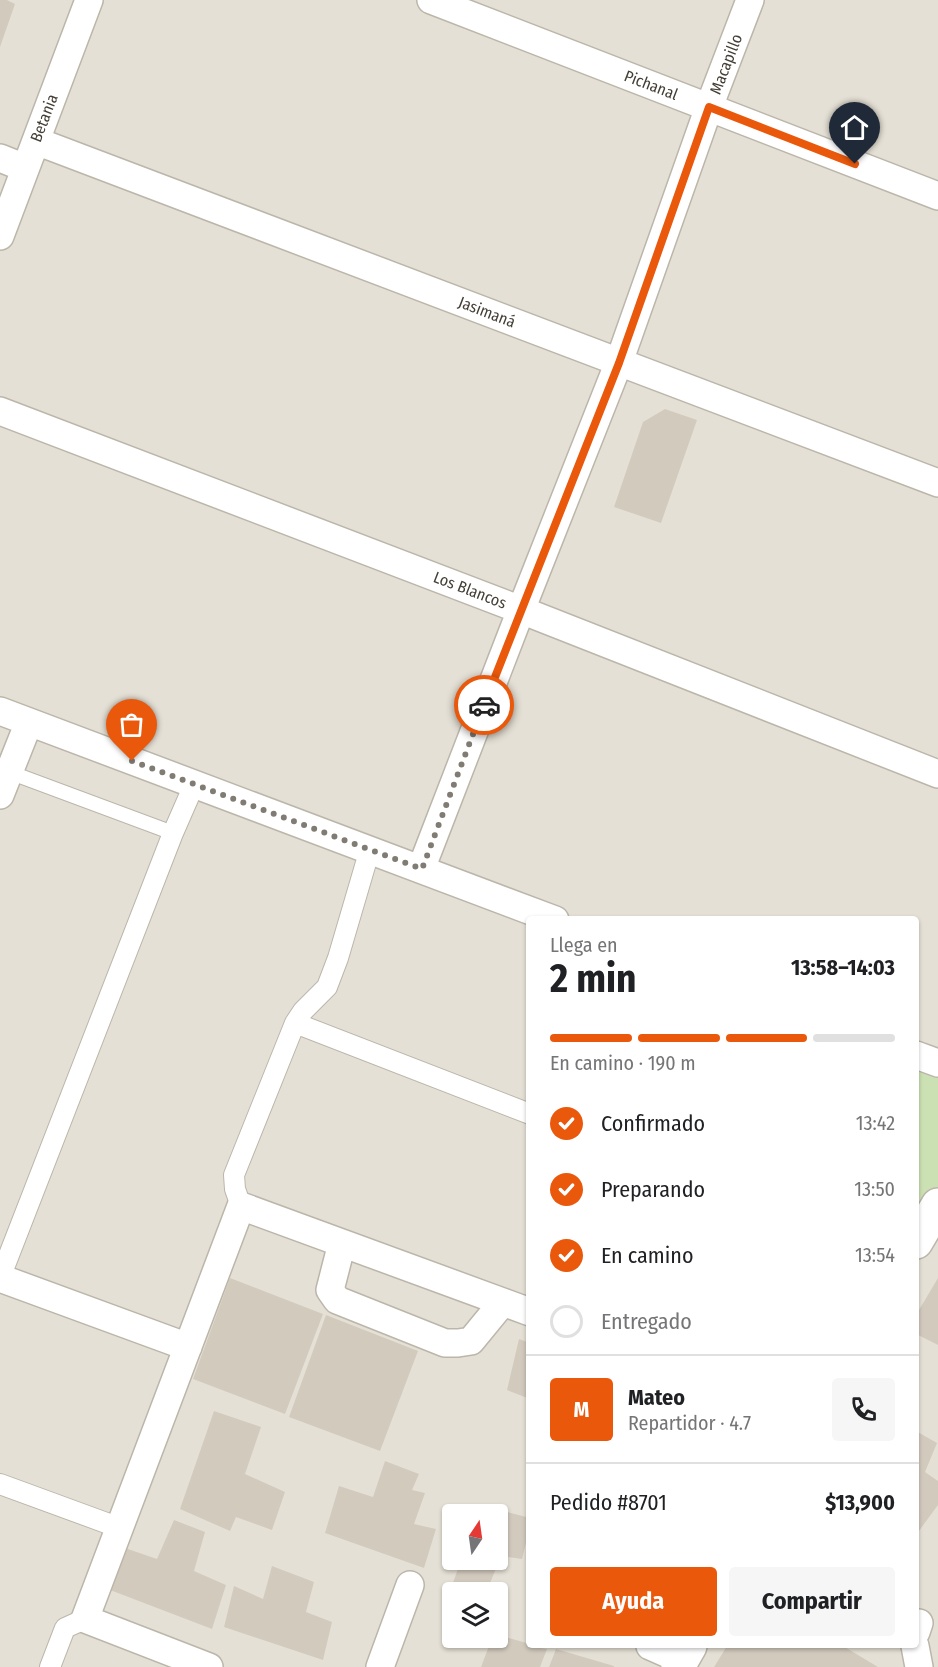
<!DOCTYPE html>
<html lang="es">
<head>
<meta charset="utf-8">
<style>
  :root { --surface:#fff; --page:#f6f6f6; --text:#202124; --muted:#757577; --line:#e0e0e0; --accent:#ea580c }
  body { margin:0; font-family:"Fira Sans Condensed",sans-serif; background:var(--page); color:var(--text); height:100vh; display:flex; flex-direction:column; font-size:22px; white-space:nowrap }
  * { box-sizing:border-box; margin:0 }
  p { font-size:20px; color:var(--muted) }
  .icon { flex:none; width:33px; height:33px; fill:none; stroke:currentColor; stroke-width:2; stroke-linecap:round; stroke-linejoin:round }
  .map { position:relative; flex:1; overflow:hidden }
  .panel { position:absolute; left:526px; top:916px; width:393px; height:732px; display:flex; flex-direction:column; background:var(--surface); border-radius:6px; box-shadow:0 2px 4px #0004 }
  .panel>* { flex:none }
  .needle { width:39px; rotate:13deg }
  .buttons { position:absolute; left:442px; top:1504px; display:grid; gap:12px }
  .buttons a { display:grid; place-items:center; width:66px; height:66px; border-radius:6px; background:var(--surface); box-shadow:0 2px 4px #0004; font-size:30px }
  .pin { position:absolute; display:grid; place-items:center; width:51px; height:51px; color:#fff; margin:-62px -26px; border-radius:50% 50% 50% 0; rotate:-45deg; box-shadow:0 0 6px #0007 }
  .pin .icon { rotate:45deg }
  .courier { position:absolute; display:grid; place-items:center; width:60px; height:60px; margin:-30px; border:4px solid #ea580c; border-radius:50%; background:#fff; color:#222; box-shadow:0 2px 8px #0007 }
  .headline em { font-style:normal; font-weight:700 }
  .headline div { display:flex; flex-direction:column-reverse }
  .headline { display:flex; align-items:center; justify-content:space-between; height:102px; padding:0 24px }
  h1 { font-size:39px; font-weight:700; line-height:45px }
  .bar { display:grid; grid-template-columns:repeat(4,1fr); gap:9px 6px; align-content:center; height:72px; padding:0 24px }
  .bar i { height:8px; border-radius:4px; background:var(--line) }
  .bar .active { background:var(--accent) }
  .bar p { grid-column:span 4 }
  .line { display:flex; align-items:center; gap:15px; padding:0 24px; border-top:2px solid var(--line) }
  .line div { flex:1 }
  .round { display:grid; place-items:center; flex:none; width:63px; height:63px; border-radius:6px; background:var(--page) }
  ol { padding:0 24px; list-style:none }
  li { display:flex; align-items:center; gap:18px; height:66px }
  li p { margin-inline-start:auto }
  li .icon { padding:6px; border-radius:50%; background:var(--accent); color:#fff; stroke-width:4 }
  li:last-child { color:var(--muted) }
  li i { width:33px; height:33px; border:3px solid var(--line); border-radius:50% }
  .primary-button { display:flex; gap:12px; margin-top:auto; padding:12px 24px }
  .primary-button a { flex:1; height:69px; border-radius:6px; background:var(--accent); color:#fff; font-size:24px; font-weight:700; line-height:69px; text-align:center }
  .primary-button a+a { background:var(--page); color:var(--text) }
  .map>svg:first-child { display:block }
</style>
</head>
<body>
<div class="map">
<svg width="938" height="1667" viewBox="0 0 938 1667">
  <rect width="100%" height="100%" fill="#f1eee7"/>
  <path fill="#e5e0d5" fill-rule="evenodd" d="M0,0H938V1667H0ZM530,920H916V1646H530ZM453,1515H498V1560H453ZM453,1593H498V1638H453Z"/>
  <path fill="#cce1b3" d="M917,1055L938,1063V1205L917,1242Z"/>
  <path fill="#d2cabd" d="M0,0H7L15,4L0,47Z
    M665,409L697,420L661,523L614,507L643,422Z
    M230,1278L323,1314L285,1414L193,1379Z
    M938,1278V1345L916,1334V1315Z
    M326,1315L418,1351L380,1451L289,1417Z
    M519,1339L530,1343V1399L507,1390Z
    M214,1411L261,1427L245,1474L285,1492L272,1530L236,1517L230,1531L180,1509Z
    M916,1431L937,1443L925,1472L938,1481V1505L916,1535Z
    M385,1461L419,1474L412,1490L425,1493L414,1524L436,1529L424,1568L325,1533L339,1486L373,1497Z
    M480,1505L530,1518V1526L522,1559L501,1556L486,1593H453V1602L447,1600L461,1560H498V1515H476Z
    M174,1520L205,1532L194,1571L226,1585L212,1629L110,1590L125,1548L157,1559Z
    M272,1566L314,1582L306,1612L332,1622L323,1660L224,1627L234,1586L263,1599Z
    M498,1599L506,1603L498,1614Z
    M498,1635L530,1644V1646L547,1649L540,1667H481L492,1638H498Z
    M727,1646H843L878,1667H714Z
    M556,1649L614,1666V1667H549Z"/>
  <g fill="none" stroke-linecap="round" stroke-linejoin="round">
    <defs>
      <path id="service" d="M9,772L173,833"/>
      <path id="pedestrian" d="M295,1023L530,1114
        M241,1206L235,1189L234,1175L295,1023L303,1011L327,987L338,958L370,849
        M0,1278L173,833L194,785
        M0,1484L120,1528
        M50,1667L65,1628L85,1619"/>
      <path id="minor" d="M431,0L938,196
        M36,141L938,483
        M0,158L25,168
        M0,236L89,0
        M0,411L521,610L938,774
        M0,711L555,920
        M0,795L29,722
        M421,869L521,610L619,362L709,107L750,0
        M916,1055L938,1063
        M342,1243L330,1290L337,1300L445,1343H458L471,1341L503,1302
        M0,1278L188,1347
        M916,1632L919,1623
        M650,1646L682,1660
        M915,1646L919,1667
        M209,1667L85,1619L241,1206L530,1312
        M380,1667L410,1585"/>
      <path id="tertiary" d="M916,1242L938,1205
        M678,1667L690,1646"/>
    </defs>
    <use href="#service" stroke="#bcb6aa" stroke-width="16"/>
    <use href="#pedestrian" stroke="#bcb6aa" stroke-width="22"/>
    <use href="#minor" stroke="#bcb6aa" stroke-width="30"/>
    <use href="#tertiary" stroke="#bcb6aa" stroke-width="36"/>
    <use href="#service" stroke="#fff" stroke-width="14"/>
    <use href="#pedestrian" stroke="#fff" stroke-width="20"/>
    <use href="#minor" stroke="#fff" stroke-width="27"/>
    <use href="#tertiary" stroke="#fff" stroke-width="33"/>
  </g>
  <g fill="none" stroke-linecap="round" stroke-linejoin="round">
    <path stroke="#807c74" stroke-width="6" stroke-dasharray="0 10.8" d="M132,761L422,869L484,705"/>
    <path stroke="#ea580c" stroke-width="8" d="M484,705L619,363L709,107L855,164"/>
  </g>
  <g text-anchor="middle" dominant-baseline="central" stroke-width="6" stroke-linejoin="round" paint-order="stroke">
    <g font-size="16" fill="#433e36" stroke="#fff">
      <text transform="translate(726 64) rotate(-69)">Macapillo</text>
      <text transform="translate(651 85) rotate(21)">Pichanal</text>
      <text transform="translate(44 118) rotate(-69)">Betania</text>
      <text transform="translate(487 312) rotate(21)">Jasimaná</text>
      <text transform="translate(470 590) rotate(21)">Los Blancos</text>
    </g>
  </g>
</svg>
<div class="buttons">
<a><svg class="needle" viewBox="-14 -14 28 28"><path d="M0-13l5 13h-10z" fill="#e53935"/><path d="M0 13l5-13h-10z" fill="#757577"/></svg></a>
<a><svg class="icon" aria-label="layers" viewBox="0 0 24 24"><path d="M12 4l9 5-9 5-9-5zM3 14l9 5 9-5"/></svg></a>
</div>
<div class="pin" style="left:132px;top:761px;background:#ea580c"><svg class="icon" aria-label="bag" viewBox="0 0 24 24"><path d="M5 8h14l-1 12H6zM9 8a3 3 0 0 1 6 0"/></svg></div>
<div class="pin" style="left:855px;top:164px;background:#1f2937"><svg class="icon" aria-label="home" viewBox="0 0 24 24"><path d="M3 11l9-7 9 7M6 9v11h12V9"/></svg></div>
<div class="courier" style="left:484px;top:705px"><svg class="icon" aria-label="car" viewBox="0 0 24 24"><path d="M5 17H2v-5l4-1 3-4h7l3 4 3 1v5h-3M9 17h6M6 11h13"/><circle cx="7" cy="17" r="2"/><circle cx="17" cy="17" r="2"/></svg></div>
<section class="panel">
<div class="headline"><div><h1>2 min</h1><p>Llega en</p></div><em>13:58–14:03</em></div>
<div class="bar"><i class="active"></i><i class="active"></i><i class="active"></i><i></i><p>En camino · 190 m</p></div>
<ol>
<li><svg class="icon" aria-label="check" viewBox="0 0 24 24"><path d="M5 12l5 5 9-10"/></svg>Confirmado<p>13:42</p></li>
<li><svg class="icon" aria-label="check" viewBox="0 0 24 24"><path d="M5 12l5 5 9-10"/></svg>Preparando<p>13:50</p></li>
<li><svg class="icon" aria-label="check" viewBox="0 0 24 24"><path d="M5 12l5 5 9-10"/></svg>En camino<p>13:54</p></li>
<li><i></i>Entregado</li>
</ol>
<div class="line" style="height:108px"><b class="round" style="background:var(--accent);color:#fff">M</b><div><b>Mateo</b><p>Repartidor · 4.7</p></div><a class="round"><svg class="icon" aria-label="phone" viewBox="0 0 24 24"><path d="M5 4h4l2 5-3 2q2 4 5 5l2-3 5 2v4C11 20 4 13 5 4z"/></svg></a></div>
<div class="line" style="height:78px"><div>Pedido #8701</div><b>$13,900</b></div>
<div class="primary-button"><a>Ayuda</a><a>Compartir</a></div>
</section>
</div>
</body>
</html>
